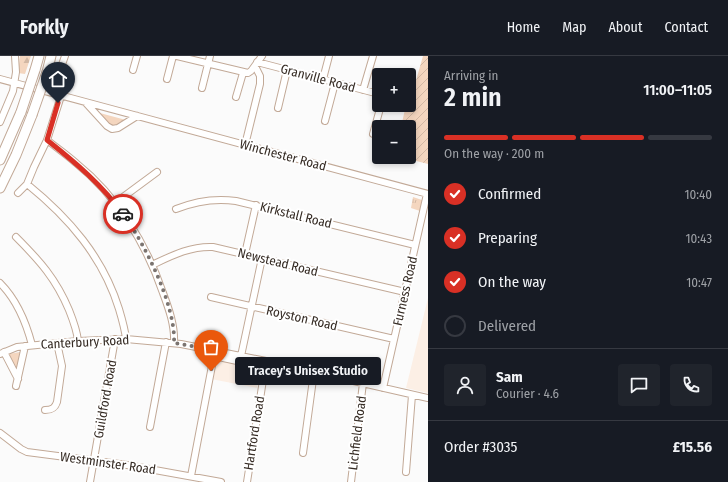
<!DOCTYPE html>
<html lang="en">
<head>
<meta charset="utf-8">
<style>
  :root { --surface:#171b24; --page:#20242c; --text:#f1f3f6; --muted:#9ea1a6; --line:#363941; --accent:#d93025 }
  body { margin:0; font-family:"Fira Sans Condensed",sans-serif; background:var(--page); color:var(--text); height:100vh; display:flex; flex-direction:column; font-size:15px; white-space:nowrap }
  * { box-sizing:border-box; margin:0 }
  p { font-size:13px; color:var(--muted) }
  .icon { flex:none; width:22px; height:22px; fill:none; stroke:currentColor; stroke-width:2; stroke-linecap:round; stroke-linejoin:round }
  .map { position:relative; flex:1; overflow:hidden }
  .side { display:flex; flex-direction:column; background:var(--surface); width:300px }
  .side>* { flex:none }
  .controls { position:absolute; left:372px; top:12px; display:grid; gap:8px }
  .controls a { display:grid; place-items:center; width:44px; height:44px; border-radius:4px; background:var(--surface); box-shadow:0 2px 6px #0003; font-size:20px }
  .pin { position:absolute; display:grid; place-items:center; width:34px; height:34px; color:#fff; margin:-41px -17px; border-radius:50% 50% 50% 0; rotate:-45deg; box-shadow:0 0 4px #0007 }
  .pin .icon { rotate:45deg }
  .courier { position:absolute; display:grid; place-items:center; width:40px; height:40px; margin:-20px; border:3px solid #d93025; border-radius:50%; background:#fff; color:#222; box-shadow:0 1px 5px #0007 }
  .bubble { position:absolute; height:28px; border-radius:4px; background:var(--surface); box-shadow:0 2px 6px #0003; font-size:13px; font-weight:600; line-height:28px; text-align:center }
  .overview em { font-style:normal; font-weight:600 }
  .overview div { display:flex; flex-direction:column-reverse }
  .overview { display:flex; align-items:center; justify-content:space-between; height:68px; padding:0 16px }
  h1 { font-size:26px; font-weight:600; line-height:30px }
  .bar { display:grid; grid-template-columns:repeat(4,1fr); gap:6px 4px; align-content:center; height:48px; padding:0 16px }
  .bar i { height:5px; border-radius:3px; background:var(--line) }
  .bar .selected { background:var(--accent) }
  .bar p { grid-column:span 4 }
  .line { display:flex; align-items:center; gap:10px; padding:0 16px; border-top:1px solid var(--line) }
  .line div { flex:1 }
  .round { display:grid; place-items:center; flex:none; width:42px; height:42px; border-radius:4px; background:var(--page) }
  ol { padding:0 16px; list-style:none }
  li { display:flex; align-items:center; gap:12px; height:44px }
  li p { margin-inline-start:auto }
  li .icon { padding:4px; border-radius:50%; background:var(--accent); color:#fff; stroke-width:4 }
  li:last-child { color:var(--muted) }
  li i { width:22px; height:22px; border:2px solid var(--line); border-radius:50% }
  header { display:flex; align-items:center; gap:24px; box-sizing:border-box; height:56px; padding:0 20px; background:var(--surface); border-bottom:1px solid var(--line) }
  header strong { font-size:19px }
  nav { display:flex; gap:22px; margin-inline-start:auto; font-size:14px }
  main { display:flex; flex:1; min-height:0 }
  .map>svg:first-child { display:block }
</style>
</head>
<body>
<header>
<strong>Forkly</strong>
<nav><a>Home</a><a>Map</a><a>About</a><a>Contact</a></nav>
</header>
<main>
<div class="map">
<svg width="428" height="426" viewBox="0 0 428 426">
  <defs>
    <pattern id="grass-tufts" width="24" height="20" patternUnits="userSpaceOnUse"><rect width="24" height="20" fill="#f4d6bf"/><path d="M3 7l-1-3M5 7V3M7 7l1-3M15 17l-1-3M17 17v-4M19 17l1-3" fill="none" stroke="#d2b8a4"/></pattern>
    <pattern id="forest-firs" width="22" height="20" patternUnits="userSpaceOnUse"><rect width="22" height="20" fill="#f4d6bf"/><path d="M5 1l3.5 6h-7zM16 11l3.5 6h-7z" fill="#d2b8a4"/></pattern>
    <pattern id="garden-furrows" width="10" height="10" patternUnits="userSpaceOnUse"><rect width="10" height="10" fill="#f4d6bf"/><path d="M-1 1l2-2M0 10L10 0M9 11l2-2" fill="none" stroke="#d2b8a4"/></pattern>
  </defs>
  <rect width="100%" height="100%" fill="#fbfbfb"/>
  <path fill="#fcefe5" d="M428,242V337L406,332Z
    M215,303L261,311L257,332L211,323Z"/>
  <path fill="url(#grass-tufts)" d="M96,56L126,64L118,70L112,71Z
    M413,141L422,144L420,155L411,152Z
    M21,296L17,313H16L8,298Z"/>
  <path fill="url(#forest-firs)" d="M20,0H31L25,18L18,17Z"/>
  <path fill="url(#garden-furrows)" d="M423,0H428V108L401,101H409V71H401L406,49H409Z"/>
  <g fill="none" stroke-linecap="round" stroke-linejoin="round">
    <defs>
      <path id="minor" d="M177,0L248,17L251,15L262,0
        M257,6L379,38
        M133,14L137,0
        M0,23L428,138
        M167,23L173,0
        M323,23L329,0
        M202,32L210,0
        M363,34L373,0
        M52,37L65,0
        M236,41L243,17
        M409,46H410
        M86,47L107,70L112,73L118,72L137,60
        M278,52L287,14
        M325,65L335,27
        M0,66L13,35L16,16L15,0
        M373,78L381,49
        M47,84C57,92 67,99 76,107C117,140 146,187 163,237C169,253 175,270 174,287
        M245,89L260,28V20L255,10
        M27,128C69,162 103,201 119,253C122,263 125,273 126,283
        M18,137L27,128L34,111L47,84L61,40
        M115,147L157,116
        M176,153C196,145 215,142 236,145L415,189
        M16,181C40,205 56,223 69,254C73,264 77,274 78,285
        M245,198L256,149
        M152,209C173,199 191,190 213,191L405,236
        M0,227C17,244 26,266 32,289
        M211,241L394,283
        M4,296L18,323
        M0,298L17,291L78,285L126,283L181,288L266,305L428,342
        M214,300L265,311
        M241,300L262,202
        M16,330L25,290
        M383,332L427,138
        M45,354C52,354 55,352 57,346L62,310L57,287
        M150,371L166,286
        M0,377L21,393L27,396L127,409L221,426
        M303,397L314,316
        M406,416L412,339
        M191,420L215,294
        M90,426L115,283
        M247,426L266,305
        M351,426L363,327"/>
      <path id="highway" d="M35,14L39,0
        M47,16L51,0
        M0,104L21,56
        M0,132L16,99L32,59"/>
    </defs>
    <use href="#minor" stroke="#c2a997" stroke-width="8"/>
    <use href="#highway" stroke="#c2a997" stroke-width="11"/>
    <use href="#minor" stroke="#fff" stroke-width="6"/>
    <use href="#highway" stroke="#fff" stroke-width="9"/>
    <defs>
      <path id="highway-bridge" d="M21,56L35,14
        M32,59L47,16"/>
    </defs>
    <use href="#highway-bridge" stroke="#c2a997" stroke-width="11" stroke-linecap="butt"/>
    <use href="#highway-bridge" stroke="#fff" stroke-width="9"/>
  </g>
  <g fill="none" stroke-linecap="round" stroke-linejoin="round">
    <path stroke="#7b7470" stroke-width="4" stroke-dasharray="0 7.2" d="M123,158C145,188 176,250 174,287L215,294L211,315"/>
    <path stroke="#d93025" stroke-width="5" d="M58,47L47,84C76,107 102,129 123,158"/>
  </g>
  <g text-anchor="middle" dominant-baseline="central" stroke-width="4" stroke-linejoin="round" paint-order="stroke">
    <g font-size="13" fill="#362c25" stroke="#fff">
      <text transform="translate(318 22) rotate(15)">Granville Road</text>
      <text transform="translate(283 99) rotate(15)">Winchester Road</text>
      <text transform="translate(296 159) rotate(14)">Kirkstall Road</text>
      <text transform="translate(278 206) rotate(14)">Newstead Road</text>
      <text transform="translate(405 235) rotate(-77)">Furness Road</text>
      <text transform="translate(302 262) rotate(13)">Royston Road</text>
      <text transform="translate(85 286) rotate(-3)">Canterbury Road</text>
      <text transform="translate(105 343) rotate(-80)">Guildford Road</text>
      <text transform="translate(254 377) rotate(-81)">Hartford Road</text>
      <text transform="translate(357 377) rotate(-83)">Lichfield Road</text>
      <text transform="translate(108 407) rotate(8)">Westminster Road</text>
    </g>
  </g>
</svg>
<div class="controls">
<a>+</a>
<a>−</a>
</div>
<div class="pin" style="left:211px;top:315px;background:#ea580c"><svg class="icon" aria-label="bag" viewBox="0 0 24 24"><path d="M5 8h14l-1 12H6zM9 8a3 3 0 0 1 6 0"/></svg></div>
<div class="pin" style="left:58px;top:47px;background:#1f2937"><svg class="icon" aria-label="home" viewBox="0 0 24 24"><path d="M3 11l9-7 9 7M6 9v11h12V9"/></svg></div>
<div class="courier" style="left:123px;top:158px"><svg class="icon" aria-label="car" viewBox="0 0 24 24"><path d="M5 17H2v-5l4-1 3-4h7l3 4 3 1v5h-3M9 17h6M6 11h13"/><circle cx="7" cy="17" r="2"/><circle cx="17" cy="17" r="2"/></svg></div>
<div class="bubble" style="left:235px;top:301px;width:146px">Tracey's Unisex Studio</div>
</div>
<section class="side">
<div class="overview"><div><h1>2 min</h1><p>Arriving in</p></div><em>11:00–11:05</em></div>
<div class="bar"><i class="selected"></i><i class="selected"></i><i class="selected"></i><i></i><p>On the way · 200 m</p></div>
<ol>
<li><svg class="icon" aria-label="check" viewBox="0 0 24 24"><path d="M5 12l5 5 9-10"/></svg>Confirmed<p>10:40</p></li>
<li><svg class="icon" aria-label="check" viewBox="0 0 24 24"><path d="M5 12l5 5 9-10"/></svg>Preparing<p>10:43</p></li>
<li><svg class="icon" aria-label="check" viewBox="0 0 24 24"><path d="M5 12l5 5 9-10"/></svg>On the way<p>10:47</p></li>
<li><i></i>Delivered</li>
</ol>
<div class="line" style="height:72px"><a class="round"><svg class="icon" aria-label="person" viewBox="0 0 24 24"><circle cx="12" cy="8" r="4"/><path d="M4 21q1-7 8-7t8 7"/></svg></a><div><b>Sam</b><p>Courier · 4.6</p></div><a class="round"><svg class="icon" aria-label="chat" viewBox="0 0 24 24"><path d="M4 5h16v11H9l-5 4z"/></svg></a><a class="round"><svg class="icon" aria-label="phone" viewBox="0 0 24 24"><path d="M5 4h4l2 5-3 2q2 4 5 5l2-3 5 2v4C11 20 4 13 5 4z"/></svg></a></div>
<div class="line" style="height:52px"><div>Order #3035</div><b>£15.56</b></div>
</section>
</main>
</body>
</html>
